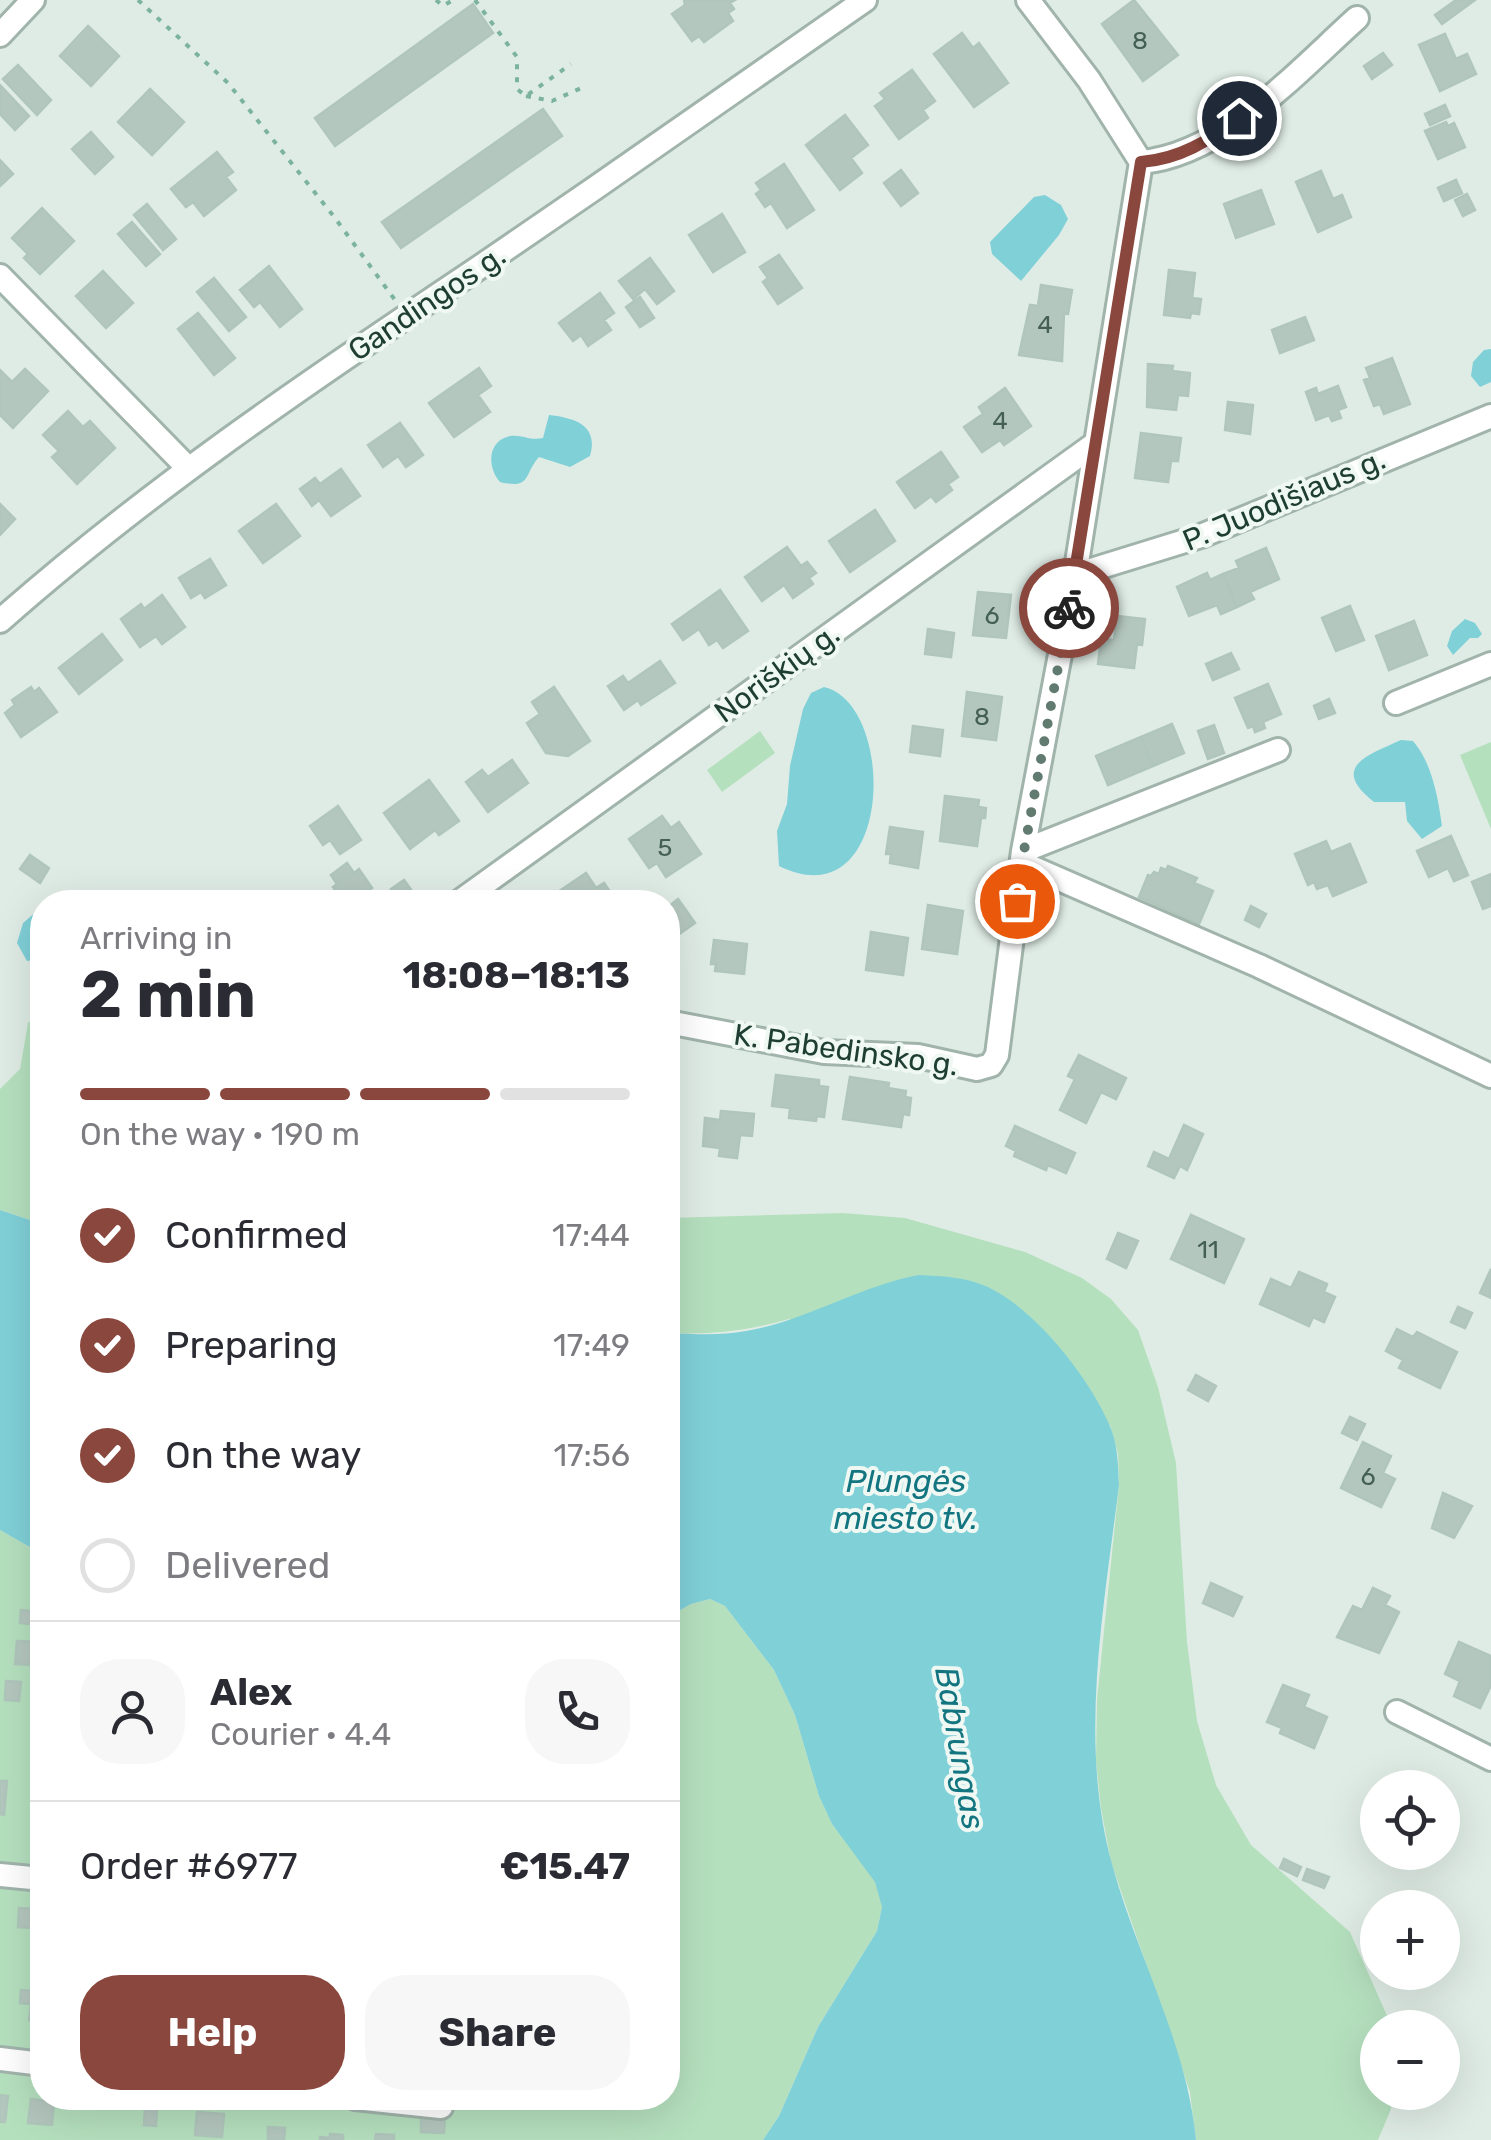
<!DOCTYPE html>
<html lang="en">
<head>
<meta charset="utf-8">
<style>
  :root { --surface:#fff; --page:#f7f7f7; --text:#2b2b33; --muted:#7c7c81; --line:#e1e1e2; --accent:#8a473d }
  body { margin:0; font-family:Rubik,sans-serif; background:var(--page); color:var(--text); height:100vh; display:flex; flex-direction:column; font-size:38px; white-space:nowrap }
  * { box-sizing:border-box; margin:0 }
  p { font-size:32px; color:var(--muted) }
  .icon { flex:none; width:55px; height:55px; fill:none; stroke:currentColor; stroke-width:2; stroke-linecap:round; stroke-linejoin:round }
  .map { position:relative; flex:1; overflow:hidden }
  .panel { position:absolute; left:30px; top:890px; width:650px; height:1220px; display:flex; flex-direction:column; background:var(--surface); border-radius:40px; box-shadow:0 10px 40px #0002 }
  .panel>* { flex:none }
  .tools { position:absolute; left:1360px; top:1770px; display:grid; gap:20px }
  .tools a { display:grid; place-items:center; width:100px; height:100px; border-radius:50%; background:var(--surface); box-shadow:0 10px 40px #0002; font-size:50px }
  .pin { position:absolute; display:grid; place-items:center; width:85px; height:85px; color:#fff; margin:-42px; border:5px solid #fff; border-radius:50%; box-shadow:0 2px 10px #0007 }
  .courier { position:absolute; display:grid; place-items:center; width:100px; height:100px; margin:-50px; border:8px solid #8a473d; border-radius:50%; background:#fff; color:#222; box-shadow:0 2px 12px #0007 }
  .summary em { font-style:normal; font-weight:700 }
  .summary div { display:flex; flex-direction:column-reverse }
  .summary { display:flex; align-items:center; justify-content:space-between; height:170px; padding:0 50px }
  h1 { font-size:65px; font-weight:700; line-height:75px }
  .bar { display:grid; grid-template-columns:repeat(4,1fr); gap:15px 10px; align-content:center; height:120px; padding:0 50px }
  .bar i { height:12px; border-radius:8px; background:var(--line) }
  .bar .active { background:var(--accent) }
  .bar p { grid-column:span 4 }
  .line { display:flex; align-items:center; gap:25px; padding:0 50px; border-top:2px solid var(--line) }
  .line div { flex:1 }
  .round { display:grid; place-items:center; flex:none; width:105px; height:105px; border-radius:40px; background:var(--page) }
  ol { padding:0 50px; list-style:none }
  li { display:flex; align-items:center; gap:30px; height:110px }
  li p { margin-inline-start:auto }
  li .icon { padding:10px; border-radius:50%; background:var(--accent); color:#fff; stroke-width:4 }
  li:last-child { color:var(--muted) }
  li i { width:55px; height:55px; border:5px solid var(--line); border-radius:50% }
  .button { display:flex; gap:20px; margin-top:auto; padding:20px 50px }
  .button a { flex:1; height:115px; border-radius:40px; background:var(--accent); color:#fff; font-size:40px; font-weight:700; line-height:115px; text-align:center }
  .button a+a { background:var(--page); color:var(--text) }
  .map>svg:first-child { display:block }
</style>
</head>
<body>
<div class="map">
<svg width="1491" height="2140" viewBox="0 0 1491 2140">
  <rect width="100%" height="100%" fill="#dfece5"/>
  <path fill="#b5e0be" d="M760,731L775,753L722,792L707,770Z
    M1491,742V829L1460,755Z
    M42,1010V1224L0,1210V1089L20,1069L28,1023Z
    M843,1213L905,1218L1025,1252L1082,1278L1111,1299L1138,1330L1158,1387L1176,1463L1187,1642L1197,1721L1216,1785L1251,1845L1350,1932L1392,2027L1378,2028V2092L1393,2093L1391,2109L1378,2140H1196L1190,2092L1111,1862L1101,1808L1096,1761L1097,1699L1119,1485L1118,1454L1110,1425L789,1319C747,1331 711,1335 668,1333V1218Z
    M0,1530L42,1554V2098H668V1617L691,1604L710,1599L725,1606L774,1670L795,1715L819,1796L832,1824L876,1882L882,1907L877,1931L818,2027L779,2116L763,2140H0Z"/>
  <path fill="#80d0d8" d="M1045,195L1061,205L1068,219L1059,235L1021,281L992,254L990,242L1034,197Z
    M1491,349V382L1480,387L1471,376L1473,362L1484,350Z
    M549,415C575,418 599,425 590,456L570,467L539,457C524,473 532,490 500,482C487,467 487,441 510,436C522,434 530,441 543,438Z
    M1465,619L1475,623L1482,634L1478,638H1470L1453,655L1447,646L1452,631Z
    M824,687C898,704 894,922 779,866L777,831L787,804L790,766L803,709L811,693Z
    M1401,740L1413,741C1432,763 1438,797 1442,826L1422,839L1407,821L1405,802H1374C1329,767 1368,755 1401,740Z
    M37,911H42V959L27,961L17,943L23,923Z
    M0,1210L42,1224V1554L0,1530Z
    M919,1275C942,1276 966,1277 988,1287C1036,1310 1088,1376 1109,1424C1118,1444 1118,1464 1119,1485C1104,1608 1078,1741 1112,1864C1137,1956 1187,2044 1196,2140H763L779,2116L818,2027L877,1931L882,1907L875,1882L832,1824L819,1796L795,1715L774,1670L725,1606L710,1599L691,1604L668,1617V1333C694,1334 720,1336 746,1331C806,1321 859,1286 919,1275Z"/>
  <path fill="#b4c7be" stroke="#b0c6bc" stroke-width="2.5" d="M684,0H735L730,3L734,9L728,13L733,21L704,42L699,36L692,41L672,14L685,5Z
    M1134,0L1178,55L1143,81L1102,24Z
    M1456,0H1475L1442,24L1435,15Z
    M473,4L493,33L335,146L315,118Z
    M88,26L119,56L91,86L60,56Z
    M962,33L973,48L979,43L1008,83L974,107L934,54Z
    M1445,34L1456,59L1467,54L1476,74L1440,91L1419,45Z
    M1383,53L1392,65L1372,79L1364,66Z
    M18,65L51,100L37,115L3,79Z
    M912,70L935,101L923,110L928,118L899,139L875,106L885,99L880,93Z
    M0,85L29,116L15,130L0,114Z
    M150,89L184,122L152,155L118,122Z
    M1445,105L1450,116L1430,125L1425,114Z
    M543,109L562,136L401,248L382,222Z
    M845,115L868,145L851,158L862,173L840,190L806,145Z
    M1446,122L1448,126L1454,123L1465,147L1438,159L1425,131Z
    M91,132L113,157L95,174L72,149Z
    M217,152L233,172L226,177L236,190L204,216L193,202L186,207L171,189Z
    M0,160L13,174L0,186Z
    M784,164L814,210L787,228L771,203L765,207L756,194L761,190L756,183Z
    M901,170L918,193L901,206L884,183Z
    M1321,171L1333,199L1342,195L1351,217L1318,232L1296,182Z
    M1456,180L1462,193L1444,201L1438,188Z
    M1261,190L1274,224L1236,238L1224,204Z
    M1467,194L1475,210L1463,216L1455,200Z
    M147,204L176,239L163,250L134,215Z
    M42,208L74,241L40,274L24,258L28,254L12,238Z
    M722,214L745,252L713,272L689,235Z
    M132,222L160,254L146,266L118,234Z
    M779,255L802,288L778,304L763,282L768,278L760,267Z
    M650,258L674,291L657,304L645,289L633,299L619,281Z
    M269,266L302,309L280,327L260,302L254,307L240,290Z
    M1169,270L1195,273L1192,298L1201,299L1199,314L1191,313L1190,318L1164,315Z
    M103,271L133,303L106,328L76,296Z
    M214,278L246,317L229,331L197,292Z
    M1041,285L1072,290L1068,314L1064,313L1062,361L1019,355L1030,305L1038,306Z
    M600,293L614,313L604,320L611,330L588,346L581,335L573,341L559,323Z
    M640,297L654,318L640,327L626,307Z
    M198,313L235,358L214,375L178,329Z
    M1305,317L1314,340L1280,353L1272,330Z
    M1392,358L1410,404L1384,414L1380,404L1374,406L1364,380L1370,378L1366,368Z
    M1148,364L1173,366L1172,371L1190,373L1188,396L1178,395L1176,410L1147,407Z
    M479,368L491,386L478,395L490,412L454,437L429,403Z
    M25,369L48,391L13,428L0,415V370L12,382Z
    M1338,386L1346,407L1338,410L1341,418L1332,421L1329,415L1316,420L1306,392L1316,388L1318,394Z
    M1005,388L1031,426L1004,445L1000,440L982,452L964,427L983,414L979,407Z
    M1228,402L1253,405L1250,434L1225,430Z
    M68,411L83,427L90,421L115,448L77,484L52,457L59,451L43,435Z
    M400,423L423,455L406,467L398,456L383,467L368,445Z
    M1141,433L1181,438L1178,461H1171L1168,482L1135,478Z
    M941,452L958,477L948,484L952,490L936,502L931,496L915,508L897,482Z
    M341,469L360,496L331,516L319,500L312,506L300,489L315,478L320,484Z
    M0,504L15,519L0,535Z
    M276,504L300,536L263,563L239,531Z
    M875,510L895,541L850,572L829,541Z
    M787,547L801,566L807,562L816,573L809,578L813,584L793,598L784,585L762,601L745,577Z
    M1266,548L1279,579L1250,592L1254,599L1237,607L1223,574L1239,568L1236,561Z
    M210,559L226,585L205,598L201,592L191,598L179,578Z
    M1207,573L1210,580L1223,574L1237,607L1221,614L1217,605L1189,616L1177,587Z
    M720,590L748,631L723,648L717,640L709,645L699,629L683,640L672,624Z
    M978,592L1011,595L1006,638L973,635Z
    M162,595L185,627L162,644L156,636L140,647L121,619L141,604L144,609Z
    M1095,601L1116,604L1115,617L1093,614Z
    M1350,606L1364,640L1336,651L1322,618Z
    M1117,616L1145,619L1142,645L1137,644L1134,668L1098,664L1101,639L1114,640Z
    M1414,621L1427,655L1389,670L1376,636Z
    M928,629L954,633L951,657L925,654Z
    M102,634L122,660L79,694L59,668Z
    M1231,653L1239,669L1213,680L1206,664Z
    M660,661L675,683L641,705L638,700L624,710L608,686L623,676L628,683Z
    M1268,684L1281,714L1263,722L1265,728L1255,732L1253,726L1248,728L1235,698Z
    M31,687L34,692L39,688L57,712L21,737L5,713L15,705L12,700Z
    M554,687L590,741L568,756L546,753L527,723L540,714L532,702Z
    M967,692L1002,697L996,740L962,736Z
    M1329,699L1335,713L1319,719L1314,706Z
    M1172,724L1184,753L1153,766L1141,737Z
    M1214,725L1224,753L1208,759L1198,731Z
    M913,726L943,730L940,756L910,752Z
    M1141,737L1153,766L1108,785L1096,756Z
    M512,760L528,783L488,812L466,782L482,770L488,777Z
    M429,780L459,821L439,835L435,830L410,849L384,813Z
    M945,796L979,800L978,807L986,808L985,818H981L977,846L940,841Z
    M338,806L361,840L340,854L330,840L323,845L310,826Z
    M662,816L671,828L679,822L701,854L666,877L657,863L649,868L629,839Z
    M890,827L923,832L918,868L890,863L891,854H886Z
    M1451,836L1468,875L1454,881L1448,868L1429,877L1417,851Z
    M1326,841L1331,852L1350,844L1366,882L1333,896L1328,885L1317,889L1314,882L1308,885L1295,854Z
    M30,855L49,868L40,883L20,869Z
    M347,863L354,873L359,869L372,888L366,892L374,902H344L333,887L337,884L331,875Z
    M1168,866L1197,878L1194,883L1213,891L1199,924L1139,897L1148,875L1151,876L1154,872L1159,874L1161,868L1166,870Z
    M586,873L596,888L604,883L617,902H561L555,894Z
    M1491,874V906L1483,909L1472,882Z
    M404,880L417,898L411,902H400L391,889Z
    M678,899L695,923L671,940L668,935V907Z
    M928,905L963,911L957,954L922,949Z
    M1251,906L1266,914L1259,927L1245,920Z
    M871,932L908,938L903,975L866,970Z
    M714,940L747,944L744,974L715,971L716,964H711Z
    M1079,1055L1126,1078L1116,1099L1101,1092L1086,1123L1060,1110L1075,1079L1068,1076Z
    M776,1075L819,1080V1086L828,1087L824,1117L817,1116L816,1121L789,1118L790,1108L772,1106Z
    M850,1077L889,1083L888,1088L906,1091L905,1097L911,1098L909,1115L903,1114L901,1127L843,1119Z
    M721,1111L754,1114L752,1136L740,1135L737,1158L719,1156L720,1148L703,1146L705,1118L720,1120Z
    M1184,1125L1203,1134L1187,1170L1180,1166L1174,1178L1148,1166L1154,1152L1169,1159Z
    M1015,1126L1075,1153L1066,1173L1048,1165L1046,1170L1014,1156L1016,1151L1006,1146Z
    M1191,1215L1244,1239L1224,1283L1171,1259Z
    M1118,1233L1138,1241L1126,1268L1107,1259Z
    M1491,1269V1298L1480,1293Z
    M1299,1272L1327,1284L1324,1292L1335,1297L1324,1322L1313,1317L1309,1326L1260,1304L1271,1279L1291,1288Z
    M1458,1307L1472,1313L1465,1328L1451,1322Z
    M1397,1329L1413,1337L1417,1332L1457,1352L1440,1388L1399,1368L1403,1360L1386,1351Z
    M1196,1375L1216,1386L1208,1401L1188,1390Z
    M1350,1417L1365,1424L1357,1440L1342,1433Z
    M1363,1442L1391,1456L1383,1473L1395,1479L1381,1507L1341,1488Z
    M1443,1493L1472,1506L1454,1538L1432,1528Z
    M1211,1583L1242,1597L1233,1616L1203,1603Z
    M1373,1588L1390,1596L1385,1605L1399,1612L1379,1653L1337,1637L1353,1606L1362,1610Z
    M21,1610L41,1612L39,1625L20,1623Z
    M17,1641L41,1642L40,1665L15,1664Z
    M1459,1642L1491,1656V1685L1480,1708L1454,1696L1460,1681L1445,1674Z
    M6,1681L21,1682L19,1701L5,1700Z
    M1283,1685L1309,1695L1304,1707L1327,1717L1314,1748L1280,1733L1282,1728L1267,1722Z
    M0,1781H7L4,1815L0,1814Z
    M1284,1859L1301,1867L1297,1876L1280,1868Z
    M1307,1869L1329,1877L1324,1888L1303,1880Z
    M19,1908L34,1909L33,1928L18,1927Z
    M21,1990L42,1992V2021L29,2020L31,2004L20,2003Z
    M0,2095L8,2096L5,2122H0Z
    M31,2099L54,2102L52,2125L28,2123Z
    M145,2108L157,2109L156,2126L144,2125Z
    M197,2112L224,2114L222,2137L195,2135Z
    M421,2115H445L444,2133L421,2132Z
    M268,2127L285,2128L284,2140H268Z
    M330,2134L343,2135V2140H320V2137L330,2138Z
    M376,2134L394,2135V2140H375Z"/>
  <g fill="none" stroke-linecap="round" stroke-linejoin="round">
    <defs>
      <path id="minor" d="M0,35L33,0
        M1141,162C1223,155 1298,71 1357,18
        M0,276L187,467
        M1075,575L1201,536L1491,416
        M0,621C147,491 308,382 471,273C603,183 734,92 865,0
        M1396,703L1491,664
        M1023,851L1278,750
        M1022,863L1259,966L1491,1076
        M459,902L1096,443
        M668,1022L824,1052L918,1056L977,1069L991,1065L997,1055L1023,851L1075,575L1141,162L1089,80L1028,0
        M1397,1712L1491,1759
        M0,1875L42,1879
        M0,2059L42,2064
        M355,2098L441,2107"/>
    </defs>
    <use href="#minor" stroke="#a1b4ac" stroke-width="28"/>
    <path stroke="#7bb39e" stroke-width="4" stroke-dasharray="5 8" stroke-linecap="butt" d="M138,0L228,83L335,218L395,300
      M436,0L443,6L453,0
      M475,0L517,57V89L526,96L571,64
      M526,96L552,101L586,86"/>
    <use href="#minor" stroke="#fff" stroke-width="22"/>
  </g>
  <g fill="none" stroke-linecap="round" stroke-linejoin="round">
    <path stroke="#627b71" stroke-width="10" stroke-dasharray="0 18" d="M1017,901L1024,851L1069,608"/>
    <path stroke="#8a473d" stroke-width="12" d="M1069,608L1141,162C1180,159 1208,141 1239,118"/>
  </g>
  <g text-anchor="middle" dominant-baseline="central" stroke-width="8" stroke-linejoin="round" paint-order="stroke">
    <g font-size="25" fill="#446056">
      <text x="1140" y="40">8</text>
      <text x="1045" y="324">4</text>
      <text x="1000" y="420">4</text>
      <text x="992" y="615">6</text>
      <text x="982" y="716">8</text>
      <text x="665" y="847">5</text>
      <text x="1208" y="1249">11</text>
      <text x="1368" y="1476">6</text>
    </g>
    <g font-size="30" fill="#1e3e33" stroke="#eff8f3">
      <text transform="translate(427 303) rotate(-34)">Gandingos g.</text>
      <text transform="translate(1284 500) rotate(-23)">P. Juodišiaus g.</text>
      <text transform="translate(777 673) rotate(-36)">Noriškių g.</text>
      <text transform="translate(846 1050) rotate(8)">K. Pabedinsko g.</text>
    </g>
    <g font-size="32" font-style="italic" fill="#127580" stroke="#eff8f3">
      <text x="906" y="1481">Plungės<tspan x="906" dy="37">miesto tv.</tspan></text>
      <text transform="translate(960 1748) rotate(80)">Babrungas</text>
    </g>
  </g>
</svg>
<div class="tools">
<a><svg class="icon" aria-label="locate" viewBox="0 0 24 24"><circle cx="12" cy="12" r="6"/><path d="M12 2v4M12 18v4M2 12h4M18 12h4"/></svg></a>
<a>+</a>
<a>−</a>
</div>
<div class="pin" style="left:1017px;top:901px;background:#ea580c"><svg class="icon" aria-label="bag" viewBox="0 0 24 24"><path d="M5 8h14l-1 12H6zM9 8a3 3 0 0 1 6 0"/></svg></div>
<div class="pin" style="left:1239px;top:118px;background:#1f2937"><svg class="icon" aria-label="home" viewBox="0 0 24 24"><path d="M3 11l9-7 9 7M6 9v11h12V9"/></svg></div>
<div class="courier" style="left:1069px;top:608px"><svg class="icon" aria-label="bike" viewBox="0 0 24 24"><circle cx="6" cy="16" r="4"/><circle cx="18" cy="16" r="4"/><path d="M6 16l4-8h5l3 8M10 8l3 8H6M13 5h3"/></svg></div>
<section class="panel">
<div class="summary"><div><h1>2 min</h1><p>Arriving in</p></div><em>18:08–18:13</em></div>
<div class="bar"><i class="active"></i><i class="active"></i><i class="active"></i><i></i><p>On the way · 190 m</p></div>
<ol>
<li><svg class="icon" aria-label="check" viewBox="0 0 24 24"><path d="M5 12l5 5 9-10"/></svg>Confirmed<p>17:44</p></li>
<li><svg class="icon" aria-label="check" viewBox="0 0 24 24"><path d="M5 12l5 5 9-10"/></svg>Preparing<p>17:49</p></li>
<li><svg class="icon" aria-label="check" viewBox="0 0 24 24"><path d="M5 12l5 5 9-10"/></svg>On the way<p>17:56</p></li>
<li><i></i>Delivered</li>
</ol>
<div class="line" style="height:180px"><a class="round"><svg class="icon" aria-label="person" viewBox="0 0 24 24"><circle cx="12" cy="8" r="4"/><path d="M4 21q1-7 8-7t8 7"/></svg></a><div><b>Alex</b><p>Courier · 4.4</p></div><a class="round"><svg class="icon" aria-label="phone" viewBox="0 0 24 24"><path d="M5 4h4l2 5-3 2q2 4 5 5l2-3 5 2v4C11 20 4 13 5 4z"/></svg></a></div>
<div class="line" style="height:130px"><div>Order #6977</div><b>€15.47</b></div>
<div class="button"><a>Help</a><a>Share</a></div>
</section>
</div>
</body>
</html>
